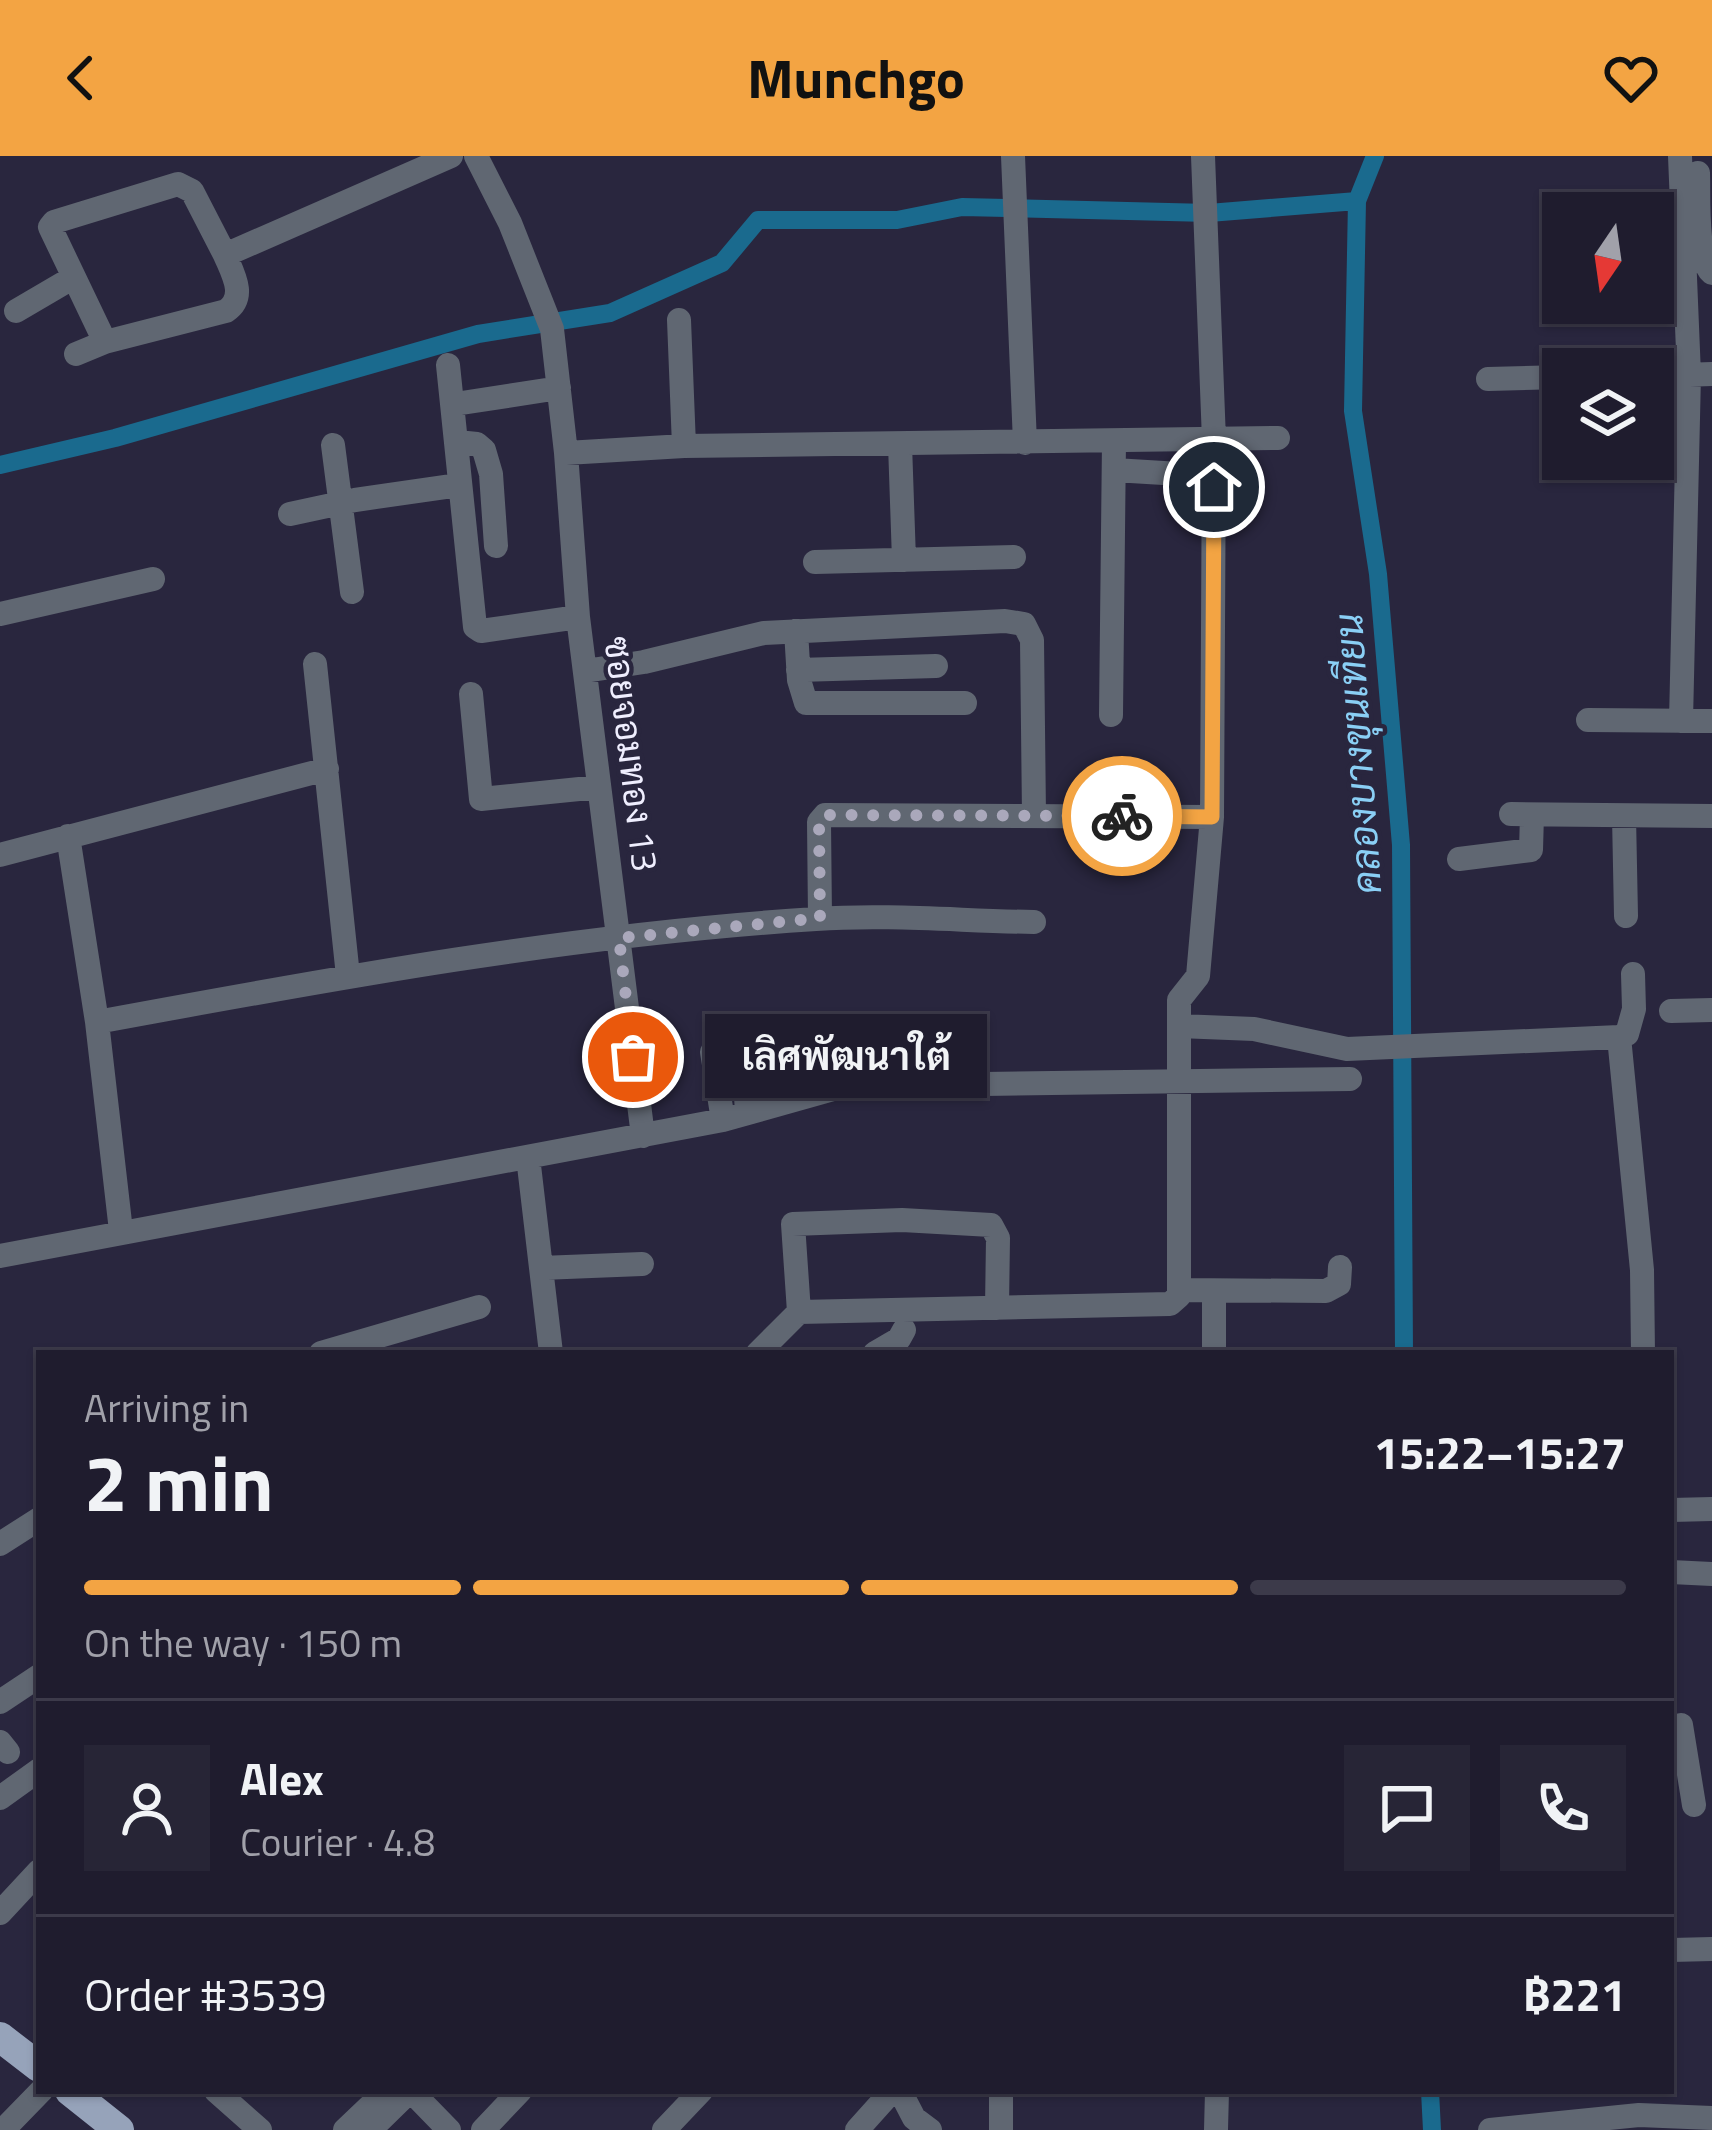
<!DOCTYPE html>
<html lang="en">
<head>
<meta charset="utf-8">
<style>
  :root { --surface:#1f1c2e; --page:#272536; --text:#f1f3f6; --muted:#a1a1aa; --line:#3c3a4a; --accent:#f3a443 }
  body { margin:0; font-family:"Titillium Web",Sarabun,sans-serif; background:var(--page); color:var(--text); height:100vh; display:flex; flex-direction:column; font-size:45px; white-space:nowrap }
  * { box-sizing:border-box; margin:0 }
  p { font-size:39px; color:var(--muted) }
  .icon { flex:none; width:66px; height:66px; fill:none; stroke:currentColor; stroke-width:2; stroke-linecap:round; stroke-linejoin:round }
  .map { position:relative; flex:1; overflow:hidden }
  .details { position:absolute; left:36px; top:1194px; width:1638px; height:744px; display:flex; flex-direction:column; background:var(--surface); border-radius:0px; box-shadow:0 3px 9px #0004,0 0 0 3px var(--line) }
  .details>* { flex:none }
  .needle { width:78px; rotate:193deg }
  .buttons { position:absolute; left:1542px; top:36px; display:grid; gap:24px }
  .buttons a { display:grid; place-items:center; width:132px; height:132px; border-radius:0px; background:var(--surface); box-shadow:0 3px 9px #0004,0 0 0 3px var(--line); font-size:60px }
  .pin { position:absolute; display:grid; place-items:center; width:102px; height:102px; color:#fff; margin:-51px; border:6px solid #fff; border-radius:50%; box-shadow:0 3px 12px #0007 }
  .courier { position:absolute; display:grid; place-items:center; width:120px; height:120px; margin:-60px; border:9px solid #f3a443; border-radius:50%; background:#fff; color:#222; box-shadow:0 3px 15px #0007 }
  .bubble { position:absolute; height:84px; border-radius:0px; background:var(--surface); box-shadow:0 3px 9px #0004,0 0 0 3px var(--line); font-size:39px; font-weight:700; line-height:84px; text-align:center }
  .overview em { font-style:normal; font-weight:700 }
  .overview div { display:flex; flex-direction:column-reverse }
  .overview { display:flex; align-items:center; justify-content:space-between; height:204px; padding:0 48px }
  h1 { font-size:78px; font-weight:700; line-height:90px }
  .bar { display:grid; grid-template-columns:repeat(4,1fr); gap:18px 12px; align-content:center; height:144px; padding:0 48px }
  .bar i { height:15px; border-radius:9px; background:var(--line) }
  .bar .on { background:var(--accent) }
  .bar p { grid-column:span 4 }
  .line { display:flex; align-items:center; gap:30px; padding:0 48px; border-top:3px solid var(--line) }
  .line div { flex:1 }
  .round { display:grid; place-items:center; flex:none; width:126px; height:126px; border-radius:0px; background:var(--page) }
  header { display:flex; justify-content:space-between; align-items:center; height:156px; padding:0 48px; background:var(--accent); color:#111; font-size:54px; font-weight:700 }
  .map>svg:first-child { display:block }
</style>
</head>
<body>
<header><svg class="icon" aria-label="back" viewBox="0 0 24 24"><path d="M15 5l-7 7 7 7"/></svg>Munchgo<svg class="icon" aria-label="heart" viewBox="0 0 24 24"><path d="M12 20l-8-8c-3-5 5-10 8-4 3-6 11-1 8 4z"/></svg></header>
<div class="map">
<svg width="1712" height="1974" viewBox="0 0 1712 1974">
  <rect width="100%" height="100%" fill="#29263e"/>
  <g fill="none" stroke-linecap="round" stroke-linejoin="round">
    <path stroke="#1a6a8e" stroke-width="18" d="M1375,0L1357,45L1353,255L1378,418L1401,689L1404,1197
      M0,309L115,282L478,178L610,157L722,107L758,64H897L962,51L1209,57L1357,45
      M1430,1935L1432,1974"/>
    <path stroke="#606772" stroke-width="24" d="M476,0L510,67L552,173L566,297L578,461L643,980
      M1013,0L1025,287
      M1680,0L1689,219L1681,565
      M1698,17C1699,41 1695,103 1712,117
      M225,99L192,35L178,28L54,66L50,71L105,186L226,155C247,141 233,118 225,99L451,0
      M16,155L74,121
      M679,164L684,290
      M76,198L105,186
      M448,209L475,471L481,475L578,461
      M1653,220L1712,218
      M1488,223L1563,221
      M455,248L559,232
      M457,286L477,288L484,294L491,318L496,390
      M900,288L904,404
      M333,289L352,436
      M566,297L684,290L1278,282
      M1114,314L1180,318
      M290,358L355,344L459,329
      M815,406L1014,401
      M0,458L153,423
      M796,475L799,524L806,547H965
      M315,508L348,820
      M798,514L936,510
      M585,515L644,506L764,477L1005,465L1024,468L1032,484L1034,660
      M471,538L481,643L599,631
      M1111,559L1114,285
      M1588,564L1712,565
      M1511,658L1712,660
      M1624,660L1626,760
      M68,680L97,866L121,1075
      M0,699L327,613
      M1459,703L1531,694L1532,659
      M820,762L819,666L825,659L1212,661
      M1671,855L1712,854
      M97,866C335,822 575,778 816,763C888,758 962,765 1034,766
      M1179,870L1254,873L1347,893L1619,881L1627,878L1634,853L1633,818
      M1619,881L1642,1114L1643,1197
      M712,896L723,964
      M747,957L743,888L748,882L761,881
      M528,1001L551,1197
      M0,1100L723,964L844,930L1350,923
      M541,1112L642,1108
      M1181,1134L1326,1135L1339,1128L1340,1111
      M799,1156L793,1068L902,1064L991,1069L998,1082L997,1152
      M321,1197L479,1151
      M758,1197L799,1156L1170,1148L1179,1140V844L1198,820L1212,661L1214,284L1203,0
      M875,1197L899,1183L904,1174
      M1214,1197V1137
      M1671,1354L1712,1353
      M0,1388L39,1363
      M1671,1416L1712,1418
      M0,1546L39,1520
      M1681,1569L1694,1649
      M0,1586L8,1596
      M0,1642L39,1614
      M0,1757L39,1715
      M1671,1794L1712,1793
      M216,1935L260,1974
      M411,1935L449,1974
      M900,1935L914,1962L930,1974
      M3,1974L41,1935
      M345,1974L386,1935
      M370,1974L410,1935
      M483,1974L520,1935
      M664,1974L701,1935
      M857,1974L892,1935
      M1001,1974V1935
      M1216,1974L1217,1935
      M1490,1974L1639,1959L1712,1962"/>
    <path stroke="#96a3ba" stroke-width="30" d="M0,1881L39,1911
      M70,1935L119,1974"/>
  </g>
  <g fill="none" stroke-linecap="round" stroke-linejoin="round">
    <path stroke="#aaa8bb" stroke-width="12" stroke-dasharray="0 21.6" d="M633,901L619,782L820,762L819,666L825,659L1122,660"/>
    <path stroke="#f3a443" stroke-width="15" d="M1122,660L1212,661L1214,331"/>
  </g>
  <g text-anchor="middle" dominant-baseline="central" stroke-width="9" stroke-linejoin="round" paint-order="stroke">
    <g font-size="36" fill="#efeefe" stroke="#29263e">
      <text transform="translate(632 598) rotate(83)">ซอยจอมทอง 13</text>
    </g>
    <g font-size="39" font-style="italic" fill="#8acff5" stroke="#29263e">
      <text transform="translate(1357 598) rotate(-94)">คลองบางขุนเทียน</text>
    </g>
  </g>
</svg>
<div class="buttons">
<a><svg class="needle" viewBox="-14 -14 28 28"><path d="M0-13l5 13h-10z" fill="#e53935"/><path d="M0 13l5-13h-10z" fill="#a1a1aa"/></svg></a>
<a><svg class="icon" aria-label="layers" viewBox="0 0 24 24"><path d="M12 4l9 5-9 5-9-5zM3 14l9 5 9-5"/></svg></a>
</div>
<div class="pin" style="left:633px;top:901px;background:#ea580c"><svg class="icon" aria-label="bag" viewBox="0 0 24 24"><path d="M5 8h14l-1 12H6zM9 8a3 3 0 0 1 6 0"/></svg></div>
<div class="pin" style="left:1214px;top:331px;background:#1f2937"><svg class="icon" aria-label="home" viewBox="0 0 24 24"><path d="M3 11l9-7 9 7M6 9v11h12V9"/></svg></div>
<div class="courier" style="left:1122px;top:660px"><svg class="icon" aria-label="bike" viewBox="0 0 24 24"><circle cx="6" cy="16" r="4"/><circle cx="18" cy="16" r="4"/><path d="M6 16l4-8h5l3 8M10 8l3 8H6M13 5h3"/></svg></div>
<div class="bubble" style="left:705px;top:858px;width:282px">เลิศพัฒนาใต้</div>
<section class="details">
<div class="overview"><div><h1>2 min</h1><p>Arriving in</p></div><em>15:22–15:27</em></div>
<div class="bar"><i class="on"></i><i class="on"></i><i class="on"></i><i></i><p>On the way · 150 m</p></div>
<div class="line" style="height:216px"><a class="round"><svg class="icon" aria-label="person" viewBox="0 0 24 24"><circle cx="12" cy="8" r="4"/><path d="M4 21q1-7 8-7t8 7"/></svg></a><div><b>Alex</b><p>Courier · 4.8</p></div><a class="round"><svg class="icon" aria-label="chat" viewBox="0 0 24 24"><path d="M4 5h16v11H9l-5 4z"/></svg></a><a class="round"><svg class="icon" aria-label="phone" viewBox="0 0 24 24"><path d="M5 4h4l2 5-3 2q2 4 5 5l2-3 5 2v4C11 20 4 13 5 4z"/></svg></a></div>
<div class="line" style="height:156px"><div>Order #3539</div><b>฿221</b></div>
</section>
</div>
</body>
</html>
